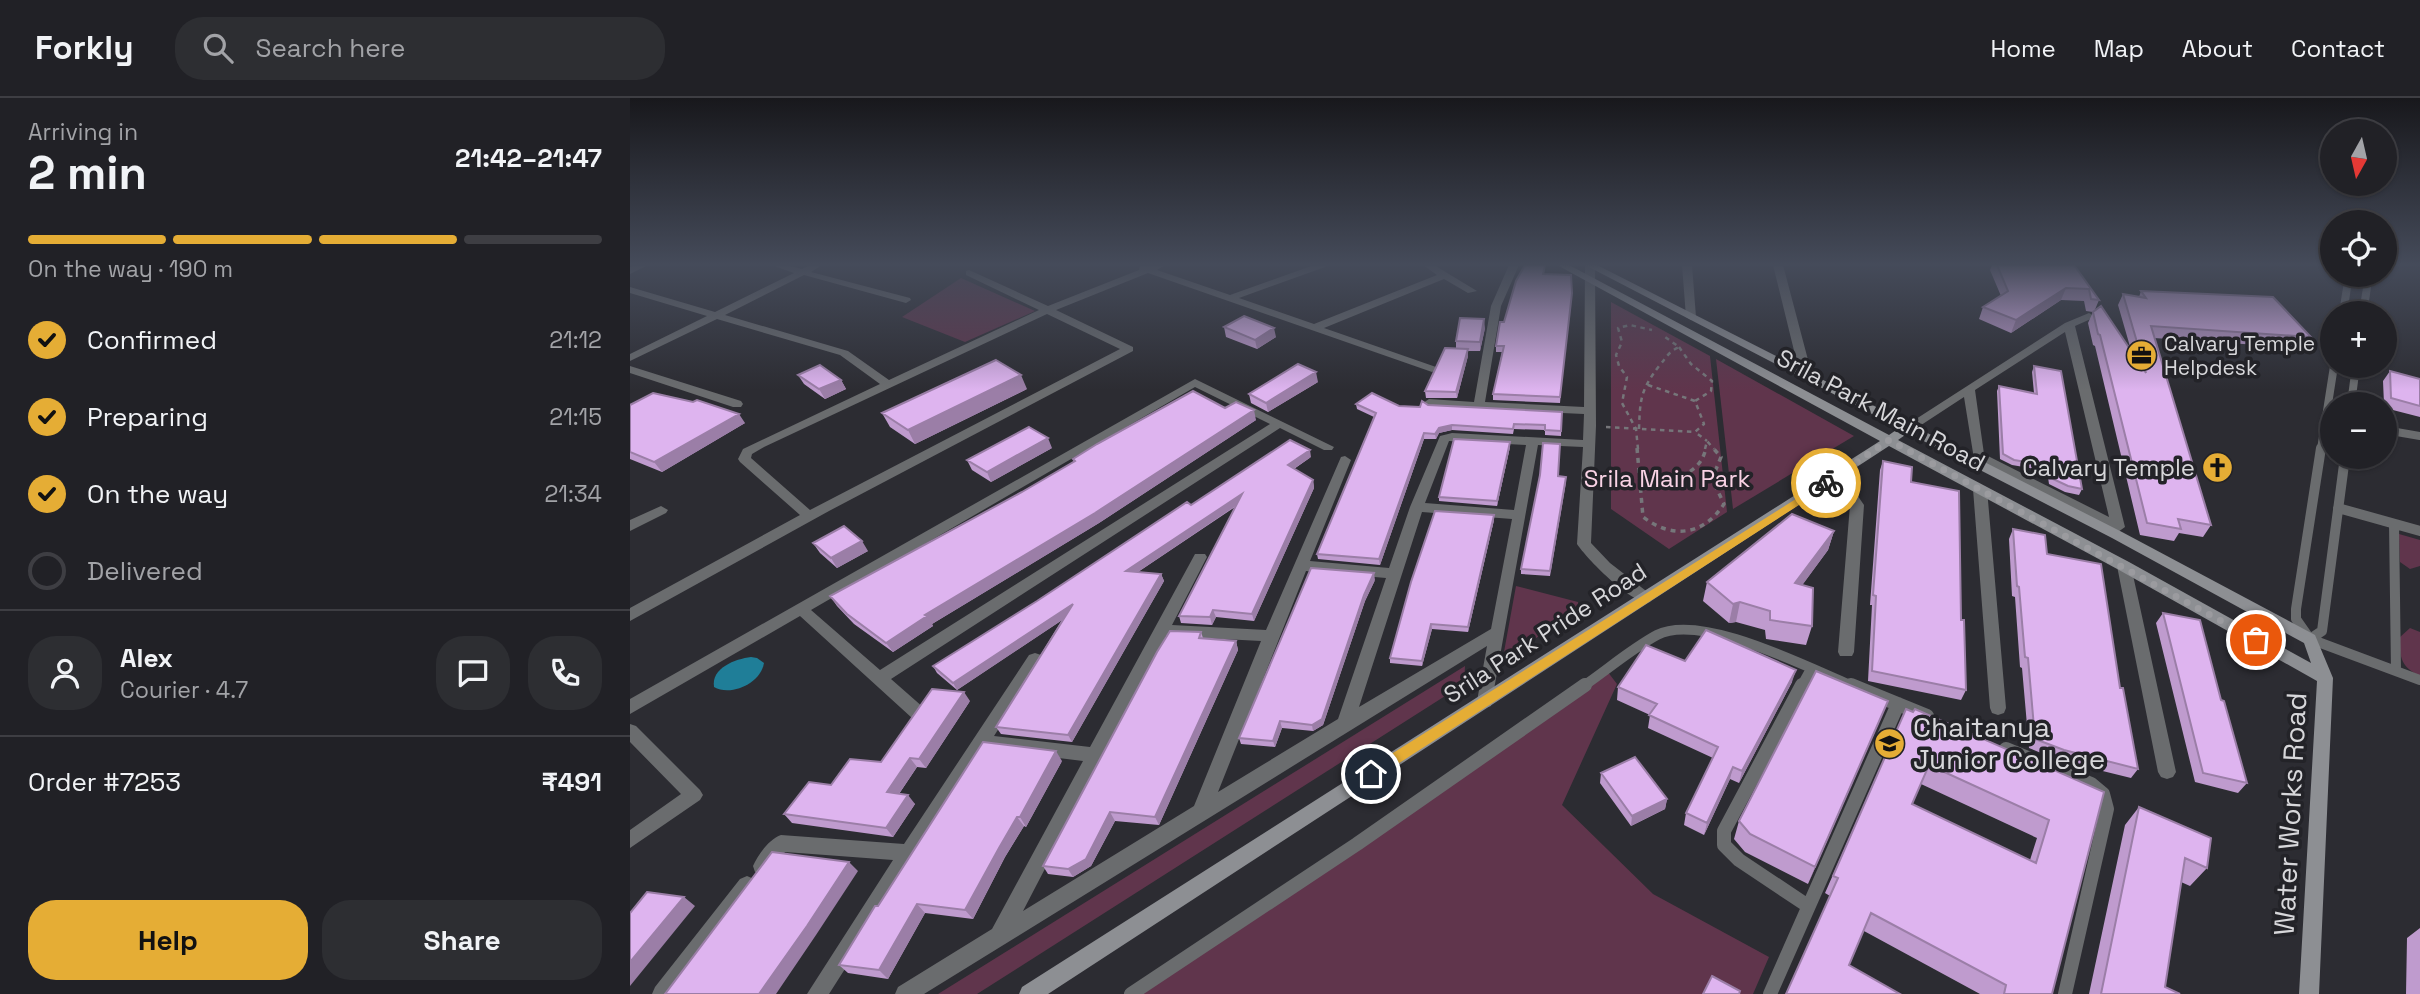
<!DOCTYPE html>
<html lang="en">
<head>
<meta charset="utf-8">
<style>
  :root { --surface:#212126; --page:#2d2e32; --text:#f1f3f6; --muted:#a2a3a7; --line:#3e3e43; --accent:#e5ad35 }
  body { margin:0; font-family:"Space Grotesk",sans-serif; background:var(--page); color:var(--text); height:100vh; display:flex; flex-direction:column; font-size:26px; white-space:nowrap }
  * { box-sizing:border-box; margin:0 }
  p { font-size:23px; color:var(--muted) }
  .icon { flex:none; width:38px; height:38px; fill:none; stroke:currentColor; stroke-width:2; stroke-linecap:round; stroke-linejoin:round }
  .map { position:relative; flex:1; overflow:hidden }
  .side { display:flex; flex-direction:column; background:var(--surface); width:630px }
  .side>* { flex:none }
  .needle { width:46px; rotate:188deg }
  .fabs { position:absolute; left:1690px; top:21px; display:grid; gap:14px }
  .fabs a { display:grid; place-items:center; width:77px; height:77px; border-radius:50%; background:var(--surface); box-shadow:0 2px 5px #0004,0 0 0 2px var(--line); font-size:35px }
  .pin { position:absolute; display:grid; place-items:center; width:60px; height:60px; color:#fff; margin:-30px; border:4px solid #fff; border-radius:50%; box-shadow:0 2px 7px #0007 }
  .courier { position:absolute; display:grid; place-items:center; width:70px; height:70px; margin:-35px; border:5px solid #e5ad35; border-radius:50%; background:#fff; color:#222; box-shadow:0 2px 9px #0007 }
  .overview em { font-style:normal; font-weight:600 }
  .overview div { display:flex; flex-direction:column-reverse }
  .overview { display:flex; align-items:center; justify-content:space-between; height:119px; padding:0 28px }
  h1 { font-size:46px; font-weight:600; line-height:52px }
  .bar { display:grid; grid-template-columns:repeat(4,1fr); gap:10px 7px; align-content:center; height:84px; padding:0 28px }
  .bar i { height:9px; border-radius:5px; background:var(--line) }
  .bar .on { background:var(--accent) }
  .bar p { grid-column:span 4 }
  .line { display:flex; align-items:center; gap:18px; padding:0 28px; border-top:2px solid var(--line) }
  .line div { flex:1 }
  .round { display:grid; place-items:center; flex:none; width:74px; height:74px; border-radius:28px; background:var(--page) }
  ol { padding:0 28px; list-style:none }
  li { display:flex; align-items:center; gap:21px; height:77px }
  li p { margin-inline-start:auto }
  li .icon { padding:7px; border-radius:50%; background:var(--accent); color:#111; stroke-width:4 }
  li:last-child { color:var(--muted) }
  li i { width:38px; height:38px; border:4px solid var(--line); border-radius:50% }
  .button { display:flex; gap:14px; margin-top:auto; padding:14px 28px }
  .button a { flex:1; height:80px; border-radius:28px; background:var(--accent); color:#111; font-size:28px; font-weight:600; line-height:80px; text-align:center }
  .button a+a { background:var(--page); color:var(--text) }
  header { display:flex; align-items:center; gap:42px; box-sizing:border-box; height:98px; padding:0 35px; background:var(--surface); border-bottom:2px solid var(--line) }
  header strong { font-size:33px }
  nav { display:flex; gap:38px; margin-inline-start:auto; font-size:24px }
  .search { width:490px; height:63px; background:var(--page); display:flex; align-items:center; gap:18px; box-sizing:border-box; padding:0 24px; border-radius:28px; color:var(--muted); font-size:26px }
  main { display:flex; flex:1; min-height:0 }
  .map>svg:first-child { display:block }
</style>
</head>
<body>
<header>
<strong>Forkly</strong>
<div class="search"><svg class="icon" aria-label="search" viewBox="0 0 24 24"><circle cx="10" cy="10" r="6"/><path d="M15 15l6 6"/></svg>Search here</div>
<nav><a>Home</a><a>Map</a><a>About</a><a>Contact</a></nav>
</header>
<main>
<section class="side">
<div class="overview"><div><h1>2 min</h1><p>Arriving in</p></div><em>21:42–21:47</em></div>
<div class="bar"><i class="on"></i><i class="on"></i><i class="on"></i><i></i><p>On the way · 190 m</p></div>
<ol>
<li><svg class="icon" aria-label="check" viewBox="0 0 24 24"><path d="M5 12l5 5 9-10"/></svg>Confirmed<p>21:12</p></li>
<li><svg class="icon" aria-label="check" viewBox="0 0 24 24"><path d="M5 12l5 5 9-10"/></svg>Preparing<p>21:15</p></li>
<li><svg class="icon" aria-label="check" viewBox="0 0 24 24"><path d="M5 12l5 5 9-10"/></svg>On the way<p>21:34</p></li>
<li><i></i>Delivered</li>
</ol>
<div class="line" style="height:126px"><a class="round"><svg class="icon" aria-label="person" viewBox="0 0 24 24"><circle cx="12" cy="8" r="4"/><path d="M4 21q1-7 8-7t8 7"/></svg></a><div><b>Alex</b><p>Courier · 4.7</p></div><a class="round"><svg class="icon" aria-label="chat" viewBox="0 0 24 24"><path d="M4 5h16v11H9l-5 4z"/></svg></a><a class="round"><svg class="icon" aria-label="phone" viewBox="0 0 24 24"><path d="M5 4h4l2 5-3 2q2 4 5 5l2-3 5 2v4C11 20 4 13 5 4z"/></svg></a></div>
<div class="line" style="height:91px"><div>Order #7253</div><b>₹491</b></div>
<div class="button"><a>Help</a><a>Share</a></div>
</section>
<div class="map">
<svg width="1790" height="896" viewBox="0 0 1790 896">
  <rect width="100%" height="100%" fill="#2c2c32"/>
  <path fill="#60354c" d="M331,180L405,213L335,244L272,219Z
    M981,204L1080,258L1097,414L1039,451L981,411Z
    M1086,261L1224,338L1103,411Z
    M1769,436L1790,442V468L1780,471L1770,464Z
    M886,488L948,504V514L877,558L874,554Z
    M1780,530L1790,534V578C1771,569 1770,560 1769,540Z
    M835,568L834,586L347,896H308Z
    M974,569L987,586L932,707L1023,796L1139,859L1123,896H503Z"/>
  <path fill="#1f7e98" d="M121,559L127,560L134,565C131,585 101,599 84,589C81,570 105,561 121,559Z"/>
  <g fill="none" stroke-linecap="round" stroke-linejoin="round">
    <path stroke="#76767a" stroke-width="2.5" stroke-dasharray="4.5 4.5" stroke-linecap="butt" d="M1049,249L1061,266L1082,283L1081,293L1065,303
      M1018,287L1065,303L1074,326L1065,334L1077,343
      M976,329L1065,334
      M1009,331C1010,300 1011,292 1029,268C1037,259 1038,254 1049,249L1035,239
      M1008,351L1006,331L992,305L997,279L989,268L986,257L992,244L988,230L1000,227L1022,232
      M1075,351L1077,343L1084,351"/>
    <path stroke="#76767a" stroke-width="3.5" stroke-dasharray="5 5" stroke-linecap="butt" d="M1007,350L1013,419C1042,441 1073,438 1094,406L1082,381L1091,359L1083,350
      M1012,386C1038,381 1069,381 1076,350"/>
    <path stroke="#6a6c6e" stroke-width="8" d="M1713,215L1719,177
      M1733,215L1739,177
      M1721,306L1726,268
      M1755,332L1790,338
      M1691,351L1704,268"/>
    <path stroke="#6a6c6e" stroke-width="10" d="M1708,410L1790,433
      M1764,426L1766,573
      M1680,541L1666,521V511L1691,350
      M1680,541L1692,533L1715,359
      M1680,541L1790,582
      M952,589C977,572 1001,551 1027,537C1072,514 1180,571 1225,589
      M1171,589L1181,571"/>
    <path stroke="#6a6c6e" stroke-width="14" d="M1172,587L1094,733V747L1109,762L1178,808
      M1221,587L1297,618
      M1376,651L1461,686L1473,696L1477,711L1435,896
      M501,896L727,746L955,587
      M1140,896L1268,606"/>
    <path fill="#6a6c6e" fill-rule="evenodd" d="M6,167H18L0,176V169Z
      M141,167H156L172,171L180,167H192L181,174L280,200L281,202L276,205L174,177L95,217L218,253L259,282L409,212L336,177V173L339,172L418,208L509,172L510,168L513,167H535L527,172L600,197L684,167H697L695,169L609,200L684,226L807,177L793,167H804L847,193L838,195L814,181L694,230L806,269L808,271L802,274L518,175L426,212L503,249V253L199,413L0,523V510L170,417L110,364L108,361L113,351L250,286L210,257L87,221L0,263V256L77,218L0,195V189L85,214L164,175ZM417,216L490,251L180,412L121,360L122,356L134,349Z
      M879,167H889L871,208L855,304L954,309L955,167H965L966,328L961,445L980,465L1020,496L1022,500L1020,504C1003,508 957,461 947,446L953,349L908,347L861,608L855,610L849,608L847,603L857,548L294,896H265L268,889L362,831L453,663L355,651L199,896H177L263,762L155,754L139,774L132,777L125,774L123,768C128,757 139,741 151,737L274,746L399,557L405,555L411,557L413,561L364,638L460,649L565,456H575L577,459L542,527L636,532L711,359L715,358L721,362L680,463L759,470L780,409L810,338L822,335L953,342L954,316L799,309L793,305L799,301L844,304L861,208ZM819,343L896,347L884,412L795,405ZM792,414L882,421L861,531L729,609ZM676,473L756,480L708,621L588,694ZM536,538L631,543L564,708L393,813Z
      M1052,167H1062L1066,219L1061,222L1056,219Z
      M1143,167H1153L1182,277L1180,279H1172L1170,277Z
      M1459,215L1464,218L1463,220L1445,228L1495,429L1488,434L1344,361L1334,299L1282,333L1278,334L1272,330L1435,225ZM1435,234L1479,419L1354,356L1345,292Z
      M0,268L111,303L113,306L111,309H103L0,275Z
      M565,281L704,349L702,352H694L650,330L261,581L294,610L296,615L294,620L288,622L282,620L170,518L0,616V601ZM565,289L640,326L250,572L181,512Z
      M1202,377L1223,391L1234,407L1224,554L1222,558H1210L1208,554L1220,407L1213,397L1196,381Z
      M1350,387L1357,391L1376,610L1374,615L1368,617L1362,615L1360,610L1343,391Z
      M31,408L38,412L36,415L0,433V422Z
      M1494,463L1501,468L1546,674L1543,679L1537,681L1531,679L1528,674L1487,468Z
      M0,626L6,628L70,692L73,697L70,702L0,750V732L51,696L0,644Z
      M117,778L124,781L127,787L124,793L45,896H22L25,889L110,781Z"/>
    <path fill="#8d8f93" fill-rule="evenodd" d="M927,167H939L1259,337L1269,330L955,167H967L1492,434L1685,537L1703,580L1689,896H1669L1687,583L1489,472L1259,348L418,896H389L392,889L1250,343ZM1278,335L1482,440L1674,545L1681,565L1499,464L1268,342Z"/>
  </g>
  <path fill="#bf9bce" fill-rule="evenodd" d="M895,167H915L914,176L941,177L930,305L863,302V296L872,254H866V248Z
    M1362,167H1444L1469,202L1464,214L1501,252L1488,207L1493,196L1509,199L1511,193L1681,239L1674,250L1524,240L1581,427L1573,439L1549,435L1544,443L1510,437L1465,248L1463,247L1458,225L1463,214L1456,213L1454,203L1431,202L1381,235L1349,221L1353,209L1371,198L1360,172Z
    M594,229L646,239L627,251L596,239Z
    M855,230L850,253H838V258L827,300H796L795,293L826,251V243Z
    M1404,268L1452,391L1449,397L1435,394L1419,386L1417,373L1382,367L1370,361L1367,293L1369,288L1404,295L1402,274Z
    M1760,273L1790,281V319L1755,310V306H1754L1753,283Z
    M168,277L211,282L216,291L195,301L174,286Z
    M688,284L638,314L621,305L619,296Z
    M397,291L285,346L260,329L252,315Z
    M726,306L790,309L798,307L932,314L931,338L915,337V332L884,331L883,336L822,332L809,335L806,341H794L750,467L688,461L687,456L744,319L727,311Z
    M0,307L115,325L32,374L0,361Z
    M595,310L626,322L469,425L302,526L303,528L263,554L224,526L207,508L200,498L392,394L444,364L443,361Z
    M880,344V349L867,408L809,403V399Z
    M422,350L361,384L342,372L337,362Z
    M681,359L664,371L683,382L684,390L624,523L586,519L582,527L551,525L549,518L605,409L508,474L531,476L534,483L442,644L371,636L366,629L432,522L327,592L307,575L303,568L561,407Z
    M1253,363L1281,384L1331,522L1336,592L1331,602L1238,583L1242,507H1240L1250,372Z
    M929,378L936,379V384L920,478L891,476V471Z
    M864,417V422L838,534L802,531L792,568L760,565V560Z
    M1383,431L1417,456L1490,590L1508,671L1501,680L1428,662L1399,650L1392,570L1390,569L1385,499L1382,498L1379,441Z
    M1204,433L1198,452L1172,487L1182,528L1176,547L1136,541L1135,532L1106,524L1099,525L1073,503L1077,484Z
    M183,445L238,453L207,470L190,455Z
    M745,482L735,503L693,627L683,633L652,630L645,649L611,646L609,640Z
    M1533,515L1591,602L1617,685L1608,695L1565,684L1526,525Z
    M571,534L573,540L606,543L608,552L529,727L485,723L461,768L443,779L418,776L413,768Z
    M1055,563L1162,584L1109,685L1100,681L1074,737L1054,727L1056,715L1083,660L1018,630L1020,617L987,602L988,589Z
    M340,603L296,670L287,669L269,696L285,706L263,739L162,725L154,716L201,687L251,664Z
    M1276,611L1474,694L1422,896H1350L1234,833L1156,896L1200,798L1195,795ZM1291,686L1407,740L1400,762L1282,706Z
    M1250,622L1178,786L1115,754L1104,741L1109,723Z
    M432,663L396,729L394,728L375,759L343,821L295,815L258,881L218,875L209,867L248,808Z
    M971,675L1037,701L1035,711L1001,728L970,685Z
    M1509,709L1577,770L1560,788L1551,784L1535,889L1550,896H1459L1495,727Z
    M1790,830V896H1776L1777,840Z"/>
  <path fill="#9b7ea7" d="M1436,190L1431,202L1381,235L1386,222Z
    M854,221L855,230L850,253V244Z
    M644,230L646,239L627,251L625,242Z
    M838,251V258L827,300L826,294Z
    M686,274L688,284L638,314L636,305Z
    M391,277L397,291L285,346L278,332Z
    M211,282L216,291L195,301L189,291Z
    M624,312L626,322L469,425L302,526L303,528L263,554L256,545L295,517Z
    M109,316L115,325L32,374L24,364Z
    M822,327V332L809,335L806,341L805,336L809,330Z
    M794,335V341L750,467L749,461Z
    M418,340L422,350L361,384L357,374Z
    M880,344V349L867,408V403Z
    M680,352L681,359L659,374L658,367Z
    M683,382L684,390L624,523L622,516Z
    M612,396L613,403L499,480L496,473Z
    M864,417V422L838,534V529Z
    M1204,433L1198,452L1160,504L1165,485Z
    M232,443L238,453L207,470L201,460Z
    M744,475L745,482L735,503L693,627L683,633L682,627Z
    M531,476L534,483L442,644L438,637Z
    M1110,504L1106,524L1099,525L1103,506Z
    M443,506L446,513L327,592L323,585Z
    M583,512L586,519L582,527L580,519Z
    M801,526L802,531L792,568V563Z
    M606,543L608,552L529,727L525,719Z
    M1166,572L1162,584L1109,685L1112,673Z
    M334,594L340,603L296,670L289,661Z
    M1258,603L1250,622L1178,786L1185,769Z
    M650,623L652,630L645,649L643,643Z
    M426,653L432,663L396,729L390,719Z
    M280,660L287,669L264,703L257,694Z
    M1103,669L1100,681L1074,737L1077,725Z
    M278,697L285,706L263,739L256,730Z
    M1037,701L1035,711L1001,728L1002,718Z
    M480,714L485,723L461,768L443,779L438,771Z
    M387,719L394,728L375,759L343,821L335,812L369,750Z
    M219,764L228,773L186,837L146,896H129Z
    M54,799L65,808L0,888V864Z
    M287,806L295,815L258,881L249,872Z"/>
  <path fill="#deb4ef" stroke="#9b7ea7" stroke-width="2" fill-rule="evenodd" d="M895,167H915L913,176L941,177L942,195L930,299L863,296L874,248H866L870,224H874L886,183Z
    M1367,167H1444L1469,202L1461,201L1459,191L1436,190L1386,222L1353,209L1378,193Z
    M1511,193L1643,199L1681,239L1521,228L1581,427L1548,421L1551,431L1517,425L1470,237L1468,236L1463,214L1471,208L1516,275L1493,196L1516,200Z
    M614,218L644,230L625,242L594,229Z
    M830,220L854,221L850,244L826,243Z
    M815,250L838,251L826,294L795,293Z
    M366,262L391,277L278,332L252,315Z
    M668,266L686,274L636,305L619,296Z
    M190,267L211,282L189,291L168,277Z
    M1404,268L1431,273L1452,391L1438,388L1421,380L1420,368L1384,362L1373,356L1369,288L1407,296Z
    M1760,273L1790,281V308L1761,300Z
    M563,293L595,310L606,304L624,312L465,415L295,517L297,518L256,545L217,516L200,498L392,394L445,363L443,361L467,346Z
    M23,295L63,304L67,302L109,316L24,364L0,354V307Z
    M742,295L769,308L790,309L792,303L798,307L932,314L931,333L915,332V327L884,326L883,331L822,327L809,330L805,336L794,335L749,461L687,456L746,315L726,306Z
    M399,329L418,340L357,374L337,362Z
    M824,341L880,344L867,403L809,399Z
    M660,342L680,352L658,367L683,382L622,516L583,512L580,519L549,518L612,396L496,473L531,476L438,637L366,629L443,506L323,585L303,568L407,503L557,404L561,407Z
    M913,345L930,346L928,378L936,379L920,473L891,471L910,377Z
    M1253,363L1282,369L1281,384L1329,393L1331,522H1334L1336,592L1242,573L1246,498L1243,497Z
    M805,413L864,417L838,529L801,526L792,563L760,560L781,484Z
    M1162,416L1204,433L1165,485L1183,490L1182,528L1140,522V513L1110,504L1103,506L1077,484Z
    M214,428L232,443L201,460L183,445Z
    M1383,431L1415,437L1417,456L1471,466L1490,590H1493L1508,671L1434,652L1405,641L1398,560L1395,559L1389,489L1387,488Z
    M681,470L744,475L734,497L692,621L682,627L650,623L643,643L609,640Z
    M1533,515L1570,522L1591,602L1594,603L1617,685L1573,675Z
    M1076,532L1166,572L1112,673L1103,669L1077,725L1056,715L1088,649L1019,617L1027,606L988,589L1016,547L1055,563Z
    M540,533L571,534L569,540L606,543L525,719L480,714L456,761L438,771L413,768L527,554Z
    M1186,573L1258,603L1185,769L1120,736L1109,723Z
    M302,591L334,594L289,661L280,660L257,694L278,697L256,730L154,716L179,684L201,687L220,661L251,664Z
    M1276,611L1283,614L1285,611L1474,694L1422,896H1374L1376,887L1241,815L1219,867L1270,896H1156L1208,780L1203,778ZM1299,667L1419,722L1406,765L1282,706Z
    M353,644L426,653L390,719H387L369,750L335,812L287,806L249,872L209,867L245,808H248Z
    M1005,659L1037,701L1002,718L971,675Z
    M1509,709L1581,740L1577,770L1555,760L1535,889L1550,896H1471Z
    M142,754L219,764L177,828L129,896H35Z
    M17,794L54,799L0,864V815Z
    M1082,878L1110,893L1109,896H1073Z"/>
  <linearGradient id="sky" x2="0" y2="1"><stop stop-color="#18181c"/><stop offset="0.57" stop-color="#454b5a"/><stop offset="1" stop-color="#454b5a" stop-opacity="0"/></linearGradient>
  <rect width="1790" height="292" fill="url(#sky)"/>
  <path fill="#e5ad35" d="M1196,382L1200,383V387L746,680H736V672Z"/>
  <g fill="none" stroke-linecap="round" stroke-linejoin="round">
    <path stroke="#9b9b9f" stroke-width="7" stroke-dasharray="0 12.6" d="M1196,385L1259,342L1626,542"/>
  </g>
  <defs>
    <symbol id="office-disc" viewBox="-11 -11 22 22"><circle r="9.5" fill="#e5ad35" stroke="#232328"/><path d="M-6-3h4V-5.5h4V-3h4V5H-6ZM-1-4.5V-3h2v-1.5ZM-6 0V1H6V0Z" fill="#111"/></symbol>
    <symbol id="church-disc" viewBox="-11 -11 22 22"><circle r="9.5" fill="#e5ad35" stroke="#232328"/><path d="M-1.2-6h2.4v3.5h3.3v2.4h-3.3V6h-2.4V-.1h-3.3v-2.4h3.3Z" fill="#111"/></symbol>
    <symbol id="university-disc" viewBox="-11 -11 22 22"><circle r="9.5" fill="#e5ad35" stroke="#232328"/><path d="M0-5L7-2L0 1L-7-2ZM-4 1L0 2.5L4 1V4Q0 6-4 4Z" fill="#111"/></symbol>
  </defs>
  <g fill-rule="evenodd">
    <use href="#office-disc" x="1494" y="240" width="35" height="35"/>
    <use href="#church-disc" x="1570" y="352" width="35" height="35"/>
    <use href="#university-disc" x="1242" y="628" width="35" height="35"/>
  </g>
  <g text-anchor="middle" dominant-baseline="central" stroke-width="7" stroke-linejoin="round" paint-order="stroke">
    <g font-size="21" fill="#d7d7da" stroke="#232328" text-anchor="start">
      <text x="1534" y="245">Calvary Temple<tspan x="1534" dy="24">Helpdesk</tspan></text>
    </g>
    <g font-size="24" fill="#d7d7da" stroke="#232328">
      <text transform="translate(1251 312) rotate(28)">Srila Park Main Road</text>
      <text transform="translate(915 535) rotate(-33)">Srila Park Pride Road</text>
    </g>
    <g font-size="24" fill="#d7d7da" stroke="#232328" text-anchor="end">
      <text x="1565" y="369">Calvary Temple</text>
    </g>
    <g font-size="24" fill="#f9d3e5" stroke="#232328">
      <text x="1037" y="380">Srila Main Park</text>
    </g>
    <g font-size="28" fill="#d7d7da" stroke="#232328" text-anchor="start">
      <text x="1283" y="629">Chaitanya<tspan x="1283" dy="32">Junior College</tspan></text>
    </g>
    <g font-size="28" fill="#d7d7da" stroke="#232328">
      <text transform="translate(1660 716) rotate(-87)">Water Works Road</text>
    </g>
  </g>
</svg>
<div class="fabs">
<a><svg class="needle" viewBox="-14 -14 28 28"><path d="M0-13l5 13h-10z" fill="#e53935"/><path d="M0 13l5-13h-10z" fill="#a2a3a7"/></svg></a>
<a><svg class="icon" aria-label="locate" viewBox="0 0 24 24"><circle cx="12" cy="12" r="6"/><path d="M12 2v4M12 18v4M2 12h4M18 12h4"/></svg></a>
<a>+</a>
<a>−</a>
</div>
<div class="pin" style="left:1626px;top:542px;background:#ea580c"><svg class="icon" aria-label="bag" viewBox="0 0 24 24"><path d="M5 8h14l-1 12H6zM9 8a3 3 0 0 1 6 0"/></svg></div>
<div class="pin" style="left:741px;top:676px;background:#1f2937"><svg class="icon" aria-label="home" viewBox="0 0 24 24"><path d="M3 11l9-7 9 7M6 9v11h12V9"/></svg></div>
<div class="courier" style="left:1196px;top:385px"><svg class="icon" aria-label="bike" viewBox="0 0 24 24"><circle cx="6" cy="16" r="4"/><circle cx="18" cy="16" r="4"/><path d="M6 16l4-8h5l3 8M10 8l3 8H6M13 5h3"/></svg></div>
</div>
</main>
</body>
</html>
